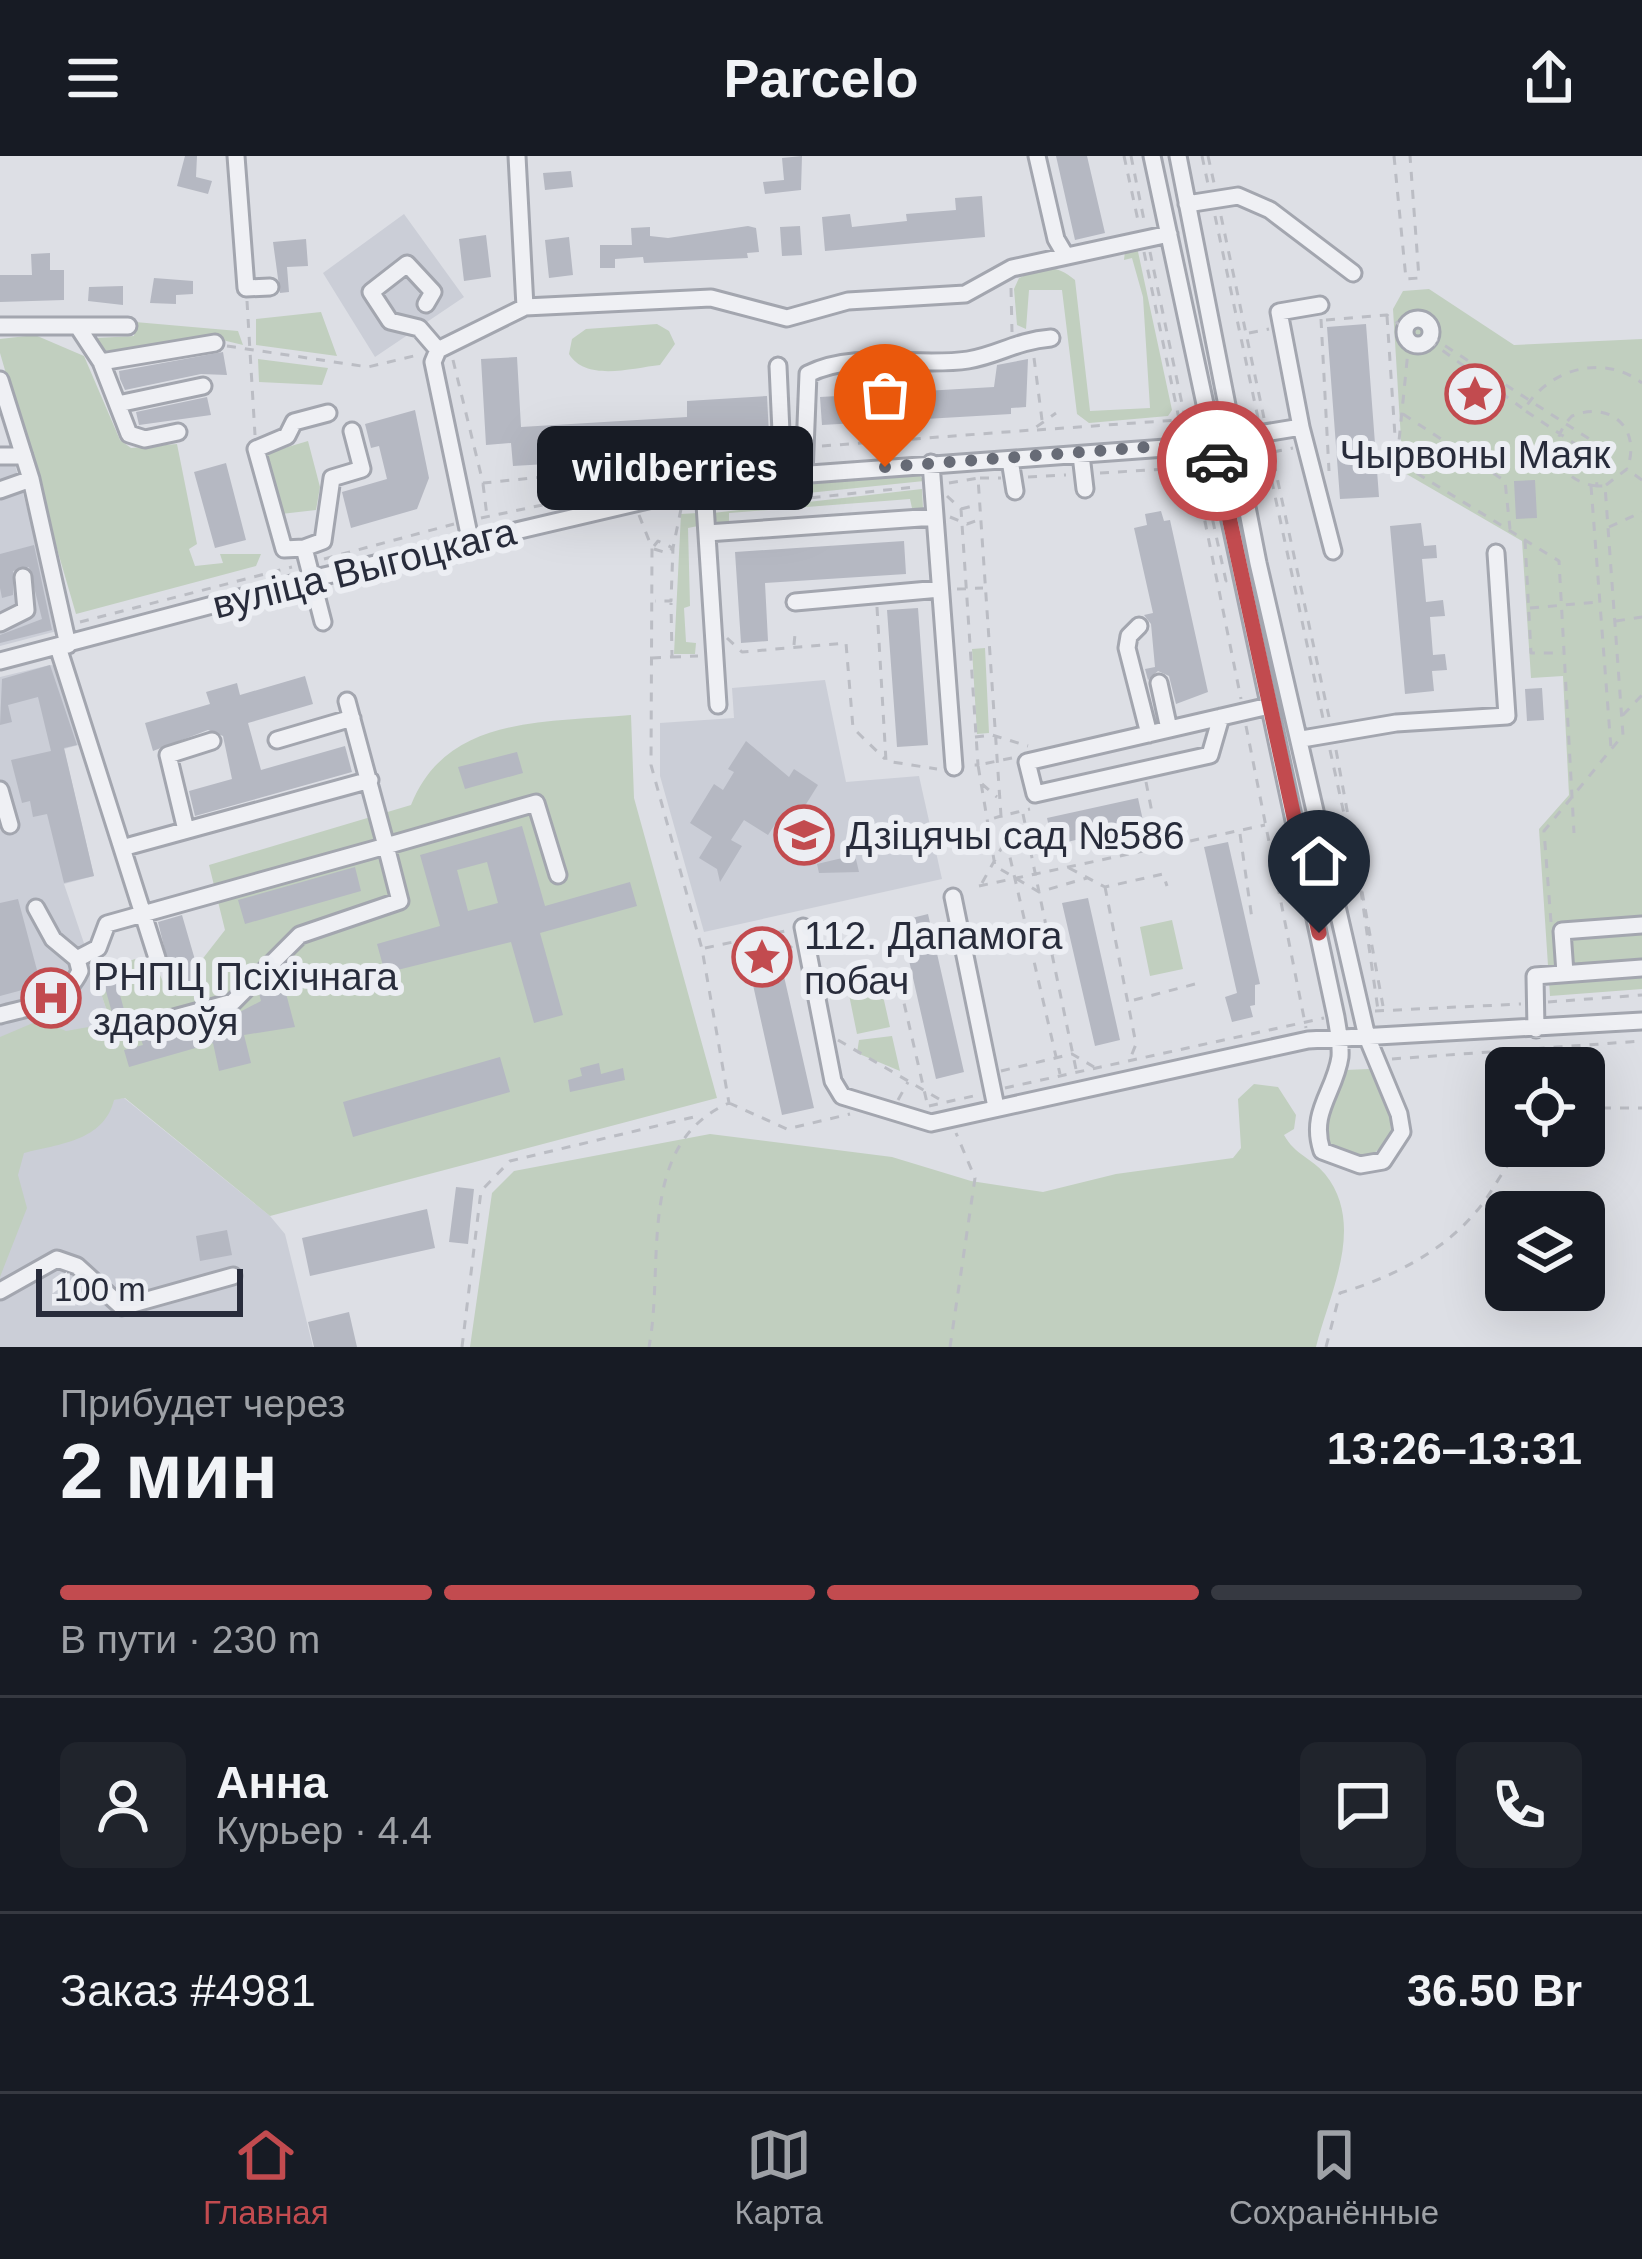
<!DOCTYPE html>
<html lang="ru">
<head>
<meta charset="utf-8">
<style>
  :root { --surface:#171b24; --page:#20242c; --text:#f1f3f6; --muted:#9ea1a6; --line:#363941; --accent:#c24b4f }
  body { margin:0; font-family:Helvetica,sans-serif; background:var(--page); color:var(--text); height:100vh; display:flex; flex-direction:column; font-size:45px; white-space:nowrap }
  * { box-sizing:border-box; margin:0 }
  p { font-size:39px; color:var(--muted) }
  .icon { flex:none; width:66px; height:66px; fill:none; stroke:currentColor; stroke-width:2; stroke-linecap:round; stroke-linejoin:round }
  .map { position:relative; height:1191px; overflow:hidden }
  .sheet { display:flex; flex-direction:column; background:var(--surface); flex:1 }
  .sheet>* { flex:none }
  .controls { position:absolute; left:1485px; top:891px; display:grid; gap:24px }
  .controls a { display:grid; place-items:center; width:120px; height:120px; border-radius:18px; background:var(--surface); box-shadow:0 12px 48px #0002; font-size:60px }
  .scale { position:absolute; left:36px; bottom:30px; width:207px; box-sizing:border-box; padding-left:12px; border:6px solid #282c3b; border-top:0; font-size:33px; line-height:42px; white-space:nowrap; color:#282c3b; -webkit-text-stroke:9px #eceef3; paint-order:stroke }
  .pin { position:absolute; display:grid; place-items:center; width:102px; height:102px; color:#fff; margin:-123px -51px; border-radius:50% 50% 50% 0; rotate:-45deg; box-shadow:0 0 12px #0007 }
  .pin .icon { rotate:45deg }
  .courier { position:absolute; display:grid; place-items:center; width:120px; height:120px; margin:-60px; border:9px solid #c24b4f; border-radius:50%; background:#fff; color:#222; box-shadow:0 3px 15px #0007 }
  .bubble { position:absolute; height:84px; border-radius:18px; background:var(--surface); box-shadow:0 12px 48px #0002; font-size:39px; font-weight:700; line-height:84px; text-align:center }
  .summary em { font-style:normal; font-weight:700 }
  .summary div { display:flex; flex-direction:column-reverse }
  .summary { display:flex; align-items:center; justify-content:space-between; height:204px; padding:0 60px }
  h1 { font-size:78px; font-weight:700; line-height:90px }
  .bar { display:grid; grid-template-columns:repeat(4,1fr); gap:18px 12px; align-content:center; height:144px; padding:0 60px }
  .bar i { height:15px; border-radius:9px; background:var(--line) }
  .bar .on { background:var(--accent) }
  .bar p { grid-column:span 4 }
  .line { display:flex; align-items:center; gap:30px; padding:0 60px; border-top:3px solid var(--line) }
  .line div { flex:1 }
  .round { display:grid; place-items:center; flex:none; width:126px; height:126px; border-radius:18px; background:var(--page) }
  header { display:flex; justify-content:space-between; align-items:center; height:156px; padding:0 60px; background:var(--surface); font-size:54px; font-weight:700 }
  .tab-bar { display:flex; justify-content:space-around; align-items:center; height:168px; border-top:3px solid var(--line); background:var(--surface); font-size:33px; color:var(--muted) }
  .tab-bar a { display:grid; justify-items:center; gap:6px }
  .tab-bar .on { color:var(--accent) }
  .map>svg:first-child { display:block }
</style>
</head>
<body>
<header><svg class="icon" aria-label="menu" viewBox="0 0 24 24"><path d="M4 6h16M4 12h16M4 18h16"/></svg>Parcelo<svg class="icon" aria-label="share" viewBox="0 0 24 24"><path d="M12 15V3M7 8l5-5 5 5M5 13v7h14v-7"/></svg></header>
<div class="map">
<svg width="1642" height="1191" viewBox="0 0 1642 1191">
  <rect width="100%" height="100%" fill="#dddfe5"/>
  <path fill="#cbced7" d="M404,58L464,141L375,201L323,117Z
    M0,294L15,309L61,474L0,490Z
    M50,509L59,510L82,588L64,593L94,720L64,728L111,867L68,879L93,947L124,942L270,1060L285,1078L313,1191H0V521Z
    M825,524L846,626L919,620L942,723L704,776L660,620V567L734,562L732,532Z"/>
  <path fill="#c1cfbf" d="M1137,91L1172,254L1168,260L1089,267L1077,258L1062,134H1029L1026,173L1017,169L1014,133L1019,122C1043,112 1054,106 1075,124L1090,255L1150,252L1143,141L1132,102L1124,104L1125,95Z
    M1429,133L1514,189L1642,183V833L1550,840L1539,673L1569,639L1563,520L1531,522L1522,385L1403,316L1393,153L1403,135Z
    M321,156L337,200L256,189V163Z
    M135,166L238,175L243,189L214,182L106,195L96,182L134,180Z
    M657,168L669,175L675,188L660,209C632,212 586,226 569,198L572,183L586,173Z
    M35,179L84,200L120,284L131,292L177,288L197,388L189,393L195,410L223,407L220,398H261L256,410L76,458L0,197V183Z
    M258,203L328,212L322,229L259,226Z
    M308,285L320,331L316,354L281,358L264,298Z
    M917,316L924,325L711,347L712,338Z
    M922,333L923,352H912L910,343L729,357V367L718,369L713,357Z
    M698,357V370L688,372L690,450L684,452L686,486L696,487L695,498H674L681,358Z
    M985,492L989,577L977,578L972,493Z
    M631,559L634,642L717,942L270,1060L125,942L114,944C104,985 59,988 24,997L18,1019L27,1052L0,1121V881L40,864L66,875L111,867L94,817L135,803L148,817L158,815L169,838L201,828L197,810L225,774L209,709L411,649C447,558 547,567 631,559Z
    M1172,764L1183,813L1150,820L1140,771Z
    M879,822L890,871L857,878L847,829Z
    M892,880L900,915L857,897L859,884Z
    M1369,913L1390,954L1391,982L1371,1000C1300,1004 1329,953 1345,914Z
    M1254,928L1278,931L1296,959L1294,973L1284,979C1295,999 1312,1002 1325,1018C1366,1069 1330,1135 1316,1191H470L492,1037L514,1015L710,978L892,1001L971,1025L1043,1036L1116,1018L1233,1002L1241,992L1238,943Z"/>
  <path fill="#b5b8c2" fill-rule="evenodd" d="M185,0H197L196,21L212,25L208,38L177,30Z
    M802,0L801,34L765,38L763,26L784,24L782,2Z
    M1056,0H1087L1105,77L1075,84Z
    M571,15L573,31L545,34L543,17Z
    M982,40L985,81L825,95L822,61L850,58L852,71L907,65L906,58L956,54L955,42Z
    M748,70L756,72L759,96L747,97L748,102L644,107L643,101L615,103V112H600V89H632L631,72L650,71V80L668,82Z
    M800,70L802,99L782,100L780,71Z
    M486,79L491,121L464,125L459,83Z
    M569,81L573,119L549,122L545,84Z
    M306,83L308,110L287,111L289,136L280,137L273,86Z
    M50,97V114H64V144L0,146V119H32L31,98Z
    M154,122L193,125V138L176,139V148L150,147Z
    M123,130V149L88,145L89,131Z
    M1366,168L1379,341L1340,343L1327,171Z
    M223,196L227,219L201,218L125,234L120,223L119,215Z
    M517,201L521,271L687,261V245L767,240L769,279L698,283L699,299L513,310L511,287L486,289L481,203Z
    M1028,203L1026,251L1011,252V258L822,269L820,241L994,231L997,209Z
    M207,241L211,259L139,269L136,256Z
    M415,254L429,322L417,353L351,372L342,336L387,323L379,290L371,292L365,268Z
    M226,307L246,384L215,392L194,316Z
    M1535,324L1537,362L1516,363L1514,325Z
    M1161,355L1164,365L1170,364L1208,536L1176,548L1169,520L1158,515L1148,524L1145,513L1155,511L1151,468L1144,459L1153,457L1134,372L1147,369L1145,358Z
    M1421,367L1424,390L1436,389L1437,402L1422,403L1426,446L1443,444L1445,460L1430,461L1433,499L1445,498L1447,514L1432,515L1434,535L1405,538L1390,370Z
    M904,385L906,418L765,427L768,485L741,487L735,396Z
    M34,389L52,474L0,487V479L42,463L29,411L13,415V439L2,442L0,432V398Z
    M918,452L928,589L897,591L887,454Z
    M50,509L77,589L64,592L94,720L64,727L47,658L33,661L30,645L22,647L11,604L51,595L38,541L8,549L12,566L0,569L2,523Z
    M305,520L313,548L248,567L261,614L345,590L352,616L195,660L189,635L232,623L223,580L208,574L153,595L145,567L210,548L206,536L237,527L240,539Z
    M1542,532L1544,564L1527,565L1525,533Z
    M746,585L789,621L794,613L818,629L803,653L825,666L813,686L778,664L768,679L744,664L731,684L742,690L720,726L717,713L699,702L712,681L690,667L714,628L723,634L734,616L728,613Z
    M517,596L523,617L465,633L458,611Z
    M1138,642L1144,669L1053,689L1047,662Z
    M522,670L545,750L630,726L637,750L540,777L563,859L534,867L511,786L385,817L377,788L440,770L420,699ZM487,706L498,747L468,755L457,714Z
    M1228,686L1260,828L1255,829V849L1250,850L1253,861L1232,866L1225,841L1237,837L1204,691Z
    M855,699L859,716L819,717L817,708Z
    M355,711L361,735L245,768L238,744Z
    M1088,742L1120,884L1095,890L1062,747Z
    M18,743L41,829L0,840V747Z
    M928,758L964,916L936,923L900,765Z
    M182,759L202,828L175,835L158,766Z
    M778,794L814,952L782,959L747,802Z
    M113,813L126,861L114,864L101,817Z
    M284,830L295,871L244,879L251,907L219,915L213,887L129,911L124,894L143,889L141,883L236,858L261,845L259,837Z
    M500,901L510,936L353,981L343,946Z
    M599,907L601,918L623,912L625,924L570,936L568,924L582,920L580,912Z
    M456,1031L474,1033L468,1088L449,1086Z
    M427,1053L435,1092L310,1120L302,1082Z
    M227,1074L232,1099L200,1105L196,1080Z
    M349,1156L357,1191H314L308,1166Z"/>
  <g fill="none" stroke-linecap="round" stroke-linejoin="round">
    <defs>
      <path id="minor" d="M236,0L246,132L270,131
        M517,0L525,151
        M1037,0L1056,83L1066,100
        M1152,0L1336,861C1338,874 1341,887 1340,901C1335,936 1309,956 1322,995L1360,1009L1383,1005L1402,976L1399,958L1367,881L1258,407L1178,0
        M1187,48L1238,40L1270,54L1353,117
        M426,148L433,136L407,108L371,136L390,165L419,172L438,194
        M1405 176a13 13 0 1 1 26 0a13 13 0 1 1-26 0Z
        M0,170H128
        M78,171L101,206L129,278L145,283L178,276
        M101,206L215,187
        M778,210L783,320
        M0,224L31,323L68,489
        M118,248L203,230
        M1301,271L1279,156L1320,149
        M1081,299L1085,333
        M0,300H24
        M1010,304L1015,335
        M931,307L954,611
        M804,319L808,218C856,194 917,212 968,204C999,199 1015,185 1051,182
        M704,333L718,549
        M0,334L31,323
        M707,377L935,361
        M470,383L433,206L438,194L525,151L711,142L787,162L848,145L965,138L1012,112L1169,78
        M304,392L284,393L256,293L287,280L294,266L328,257
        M795,446L940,433
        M323,466L304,392L323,385L332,322L362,313L352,275
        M0,467L26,454L23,421
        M1139,470L1129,480L1127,492L1149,578
        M58,491L157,802
        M0,505L311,423L678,337L783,320L1179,291L1301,271L1333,395
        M1159,527L1169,573
        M347,545L386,690L536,647L558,719
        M1221,561L1210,599L1035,638L1027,606L1269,550
        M1302,583L1396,567L1507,560L1496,397
        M277,584L352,562
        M0,634L10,669
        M186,674L168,599L212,585
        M122,692L370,624
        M953,741L996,951
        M36,752L53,783L77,803
        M803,771L833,925L842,940L931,967L1308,884L1642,865
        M1565,817L1562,775L1642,769
        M0,859C33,850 65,848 80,815L77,803L98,792L107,768L386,690L400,745L300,779L233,846L137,872
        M1536,873L1535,820L1642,812
        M0,1135L57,1103L77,1110L122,1151L233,1120"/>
    </defs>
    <use href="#minor" stroke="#a3a6af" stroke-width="21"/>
    <path stroke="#bbbdc4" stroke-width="3" stroke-dasharray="9 9" stroke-linecap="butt" d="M1124,0L1139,69
      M1131,0L1145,69
      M1202,0L1208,28
      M1208,0L1214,27
      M1394,0L1406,123L1419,122L1410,0
      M1215,60L1258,262
      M1221,60L1264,262
      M1144,96L1179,263
      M1150,96L1185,262
      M1011,132L1012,176
      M247,145L255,279
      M1387,160L1396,295
      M1321,163L1329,315
      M1326,164L1387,159L1405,173
      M1249,177L1269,173
      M1430,180L1594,286L1595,299
      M1428,184L1522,252
      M1409,185L1397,305L1559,405L1574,677
      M227,190L368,211L418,199
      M1034,202L1042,264
      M453,204L483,327L641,311L646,322
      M1403,258L1505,325L1510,373
      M1037,274L1177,264
      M1264,289L1324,567
      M1270,289L1329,561
      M822,290L1032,274L1056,257
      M1273,296L1293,292
      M1100,317L1183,312L1188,327L1198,331L1241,543
      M1028,321L1066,319
      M980,322H1001
      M949,327L978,322L1001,660L1030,653
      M483,328L487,360
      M1205,329L1226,425L1220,426
      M1606,329L1627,313L1642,324
      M1591,330L1611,592
      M1597,330C1559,326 1543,289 1572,260C1611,244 1642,273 1627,313
      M947,340L961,353L978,609H971
      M722,351L915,331
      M961,353L976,349
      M639,359L652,392L651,609L702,793L729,947C635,988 665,1107 649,1191
      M950,361L967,368L978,364
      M481,362L765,302
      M1609,371L1642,356
      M1525,384L1531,497H1562
      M654,390L658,385L673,392L681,353
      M654,393L667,397L673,392L671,445H655
      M324,403L454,368
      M957,433L983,432
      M877,451L886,605L937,613
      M1530,452L1598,446
      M1616,465L1642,461
      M80,466L292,411
      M727,482L742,496L846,487L853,572L885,603
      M794,489L795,478
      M672,501L698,500
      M652,502L672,501L671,447
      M1623,559L1642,539
      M1246,570L1306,872
      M975,581L992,579L1028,590
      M1330,594L1361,735L1378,854
      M1336,594L1383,850
      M1012,602L978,609L995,710L1039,736L1077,918
      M1146,626L1158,687
      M982,628L997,641
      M1023,658L1039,736L1087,722
      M1240,678L1252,763
      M1006,684L1060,918
      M1069,712L1105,731L1163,718L1167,730
      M982,727L1006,684L1001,660L988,664
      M979,730L1265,669
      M1105,731L1136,888L1130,903
      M1551,766L1544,675L1623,579L1605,330H1597L1595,301L1524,254C1548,213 1603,197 1642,227
      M777,778L792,792
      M705,792L790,774
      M892,795L928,951
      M830,840L842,823L895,817
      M1134,844L1199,827
      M1548,846L1642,839
      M1375,855L1521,848
      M838,884L944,946
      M1518,896V912
      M1392,903L1642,885
      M1001,915L1072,898L1094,911
      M1005,932L1324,862
      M898,944L908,926
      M729,947L787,973L850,958
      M929,950L978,939
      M1584,952H1642
      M462,1191L481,1035L510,1005L698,960
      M950,1191L975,1022L956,977
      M1326,1191L1340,1137C1390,1122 1441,1097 1475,1057C1494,1036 1503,1009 1525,990"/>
    <use href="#minor" stroke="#eff0f4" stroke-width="15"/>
  </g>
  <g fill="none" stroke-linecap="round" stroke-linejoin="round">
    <path stroke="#676b76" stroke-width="12" stroke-dasharray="0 21.6" d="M885,311L1214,286L1217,305"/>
    <path stroke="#c24b4f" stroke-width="15" d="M1217,305L1319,777"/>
  </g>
  <defs>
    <symbol id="sight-ring" viewBox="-11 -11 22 22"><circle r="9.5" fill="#eceef3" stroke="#c24b4f" stroke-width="1.5"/><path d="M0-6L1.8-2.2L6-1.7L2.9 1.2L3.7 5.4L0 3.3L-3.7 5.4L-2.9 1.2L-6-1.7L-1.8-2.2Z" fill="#c24b4f"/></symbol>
    <symbol id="school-ring" viewBox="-11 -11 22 22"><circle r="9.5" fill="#eceef3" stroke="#c24b4f" stroke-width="1.5"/><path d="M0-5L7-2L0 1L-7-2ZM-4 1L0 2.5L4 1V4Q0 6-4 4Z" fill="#c24b4f"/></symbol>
    <symbol id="hospital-ring" viewBox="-11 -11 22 22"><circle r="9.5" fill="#eceef3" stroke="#c24b4f" stroke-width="1.5"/><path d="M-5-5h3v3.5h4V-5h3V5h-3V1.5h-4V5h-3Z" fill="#c24b4f"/></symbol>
  </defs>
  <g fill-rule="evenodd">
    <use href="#sight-ring" x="1442" y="205" width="66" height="66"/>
    <use href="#school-ring" x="771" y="646" width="66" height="66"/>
    <use href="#sight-ring" x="729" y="768" width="66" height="66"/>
    <use href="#hospital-ring" x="18" y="809" width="66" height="66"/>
  </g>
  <g text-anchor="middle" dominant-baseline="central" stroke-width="12" stroke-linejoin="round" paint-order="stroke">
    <g font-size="39" fill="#282c3b" stroke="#eceef3" text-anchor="start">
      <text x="1475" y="298" text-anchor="middle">Чырвоны Маяк</text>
      <text x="846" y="679">Дзіцячы сад №586</text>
      <text x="804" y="779">112. Дапамога<tspan x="804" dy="45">побач</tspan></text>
      <text x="93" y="820">РНПЦ Псіхічнага<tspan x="93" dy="45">здароўя</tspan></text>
    </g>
    <g font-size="39" fill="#282c3b" stroke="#eceef3">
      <text transform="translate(364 412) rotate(-14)">вуліца Выгоцкага</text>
    </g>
  </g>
</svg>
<div class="controls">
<a><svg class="icon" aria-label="locate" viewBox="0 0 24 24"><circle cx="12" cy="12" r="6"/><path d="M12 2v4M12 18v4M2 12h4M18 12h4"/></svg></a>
<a><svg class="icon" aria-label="layers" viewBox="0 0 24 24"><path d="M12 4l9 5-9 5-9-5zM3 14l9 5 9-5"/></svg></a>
</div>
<div class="scale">100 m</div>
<div class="pin" style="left:885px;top:311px;background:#ea580c"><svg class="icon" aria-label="bag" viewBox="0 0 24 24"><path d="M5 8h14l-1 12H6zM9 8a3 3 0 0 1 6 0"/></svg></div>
<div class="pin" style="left:1319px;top:777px;background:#1f2937"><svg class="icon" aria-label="home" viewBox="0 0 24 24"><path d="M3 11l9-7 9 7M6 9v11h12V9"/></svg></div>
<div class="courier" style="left:1217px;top:305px"><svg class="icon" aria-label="car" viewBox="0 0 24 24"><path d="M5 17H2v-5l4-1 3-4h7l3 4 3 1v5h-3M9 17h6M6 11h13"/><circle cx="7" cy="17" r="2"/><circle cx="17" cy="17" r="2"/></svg></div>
<div class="bubble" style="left:537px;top:270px;width:276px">wildberries</div>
</div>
<section class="sheet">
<div class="summary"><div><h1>2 мин</h1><p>Прибудет через</p></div><em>13:26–13:31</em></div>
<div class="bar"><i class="on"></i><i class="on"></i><i class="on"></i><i></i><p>В пути · 230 m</p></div>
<div class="line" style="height:216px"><a class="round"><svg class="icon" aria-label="person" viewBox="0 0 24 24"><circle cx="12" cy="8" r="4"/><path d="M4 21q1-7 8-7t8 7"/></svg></a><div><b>Анна</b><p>Курьер · 4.4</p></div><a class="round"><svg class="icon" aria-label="chat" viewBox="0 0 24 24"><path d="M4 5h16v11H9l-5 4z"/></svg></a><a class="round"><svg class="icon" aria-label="phone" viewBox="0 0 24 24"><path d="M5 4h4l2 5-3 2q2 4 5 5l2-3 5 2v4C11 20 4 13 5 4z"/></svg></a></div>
<div class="line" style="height:156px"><div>Заказ #4981</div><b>36.50 Br</b></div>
</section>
<nav class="tab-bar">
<a class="on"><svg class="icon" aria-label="home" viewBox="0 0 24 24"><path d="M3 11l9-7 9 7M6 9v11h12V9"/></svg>Главная</a>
<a><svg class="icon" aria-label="map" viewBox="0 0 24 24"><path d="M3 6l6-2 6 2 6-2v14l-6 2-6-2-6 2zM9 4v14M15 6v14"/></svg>Карта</a>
<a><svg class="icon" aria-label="saved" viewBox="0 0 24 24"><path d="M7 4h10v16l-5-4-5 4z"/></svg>Сохранённые</a>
</nav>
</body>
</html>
